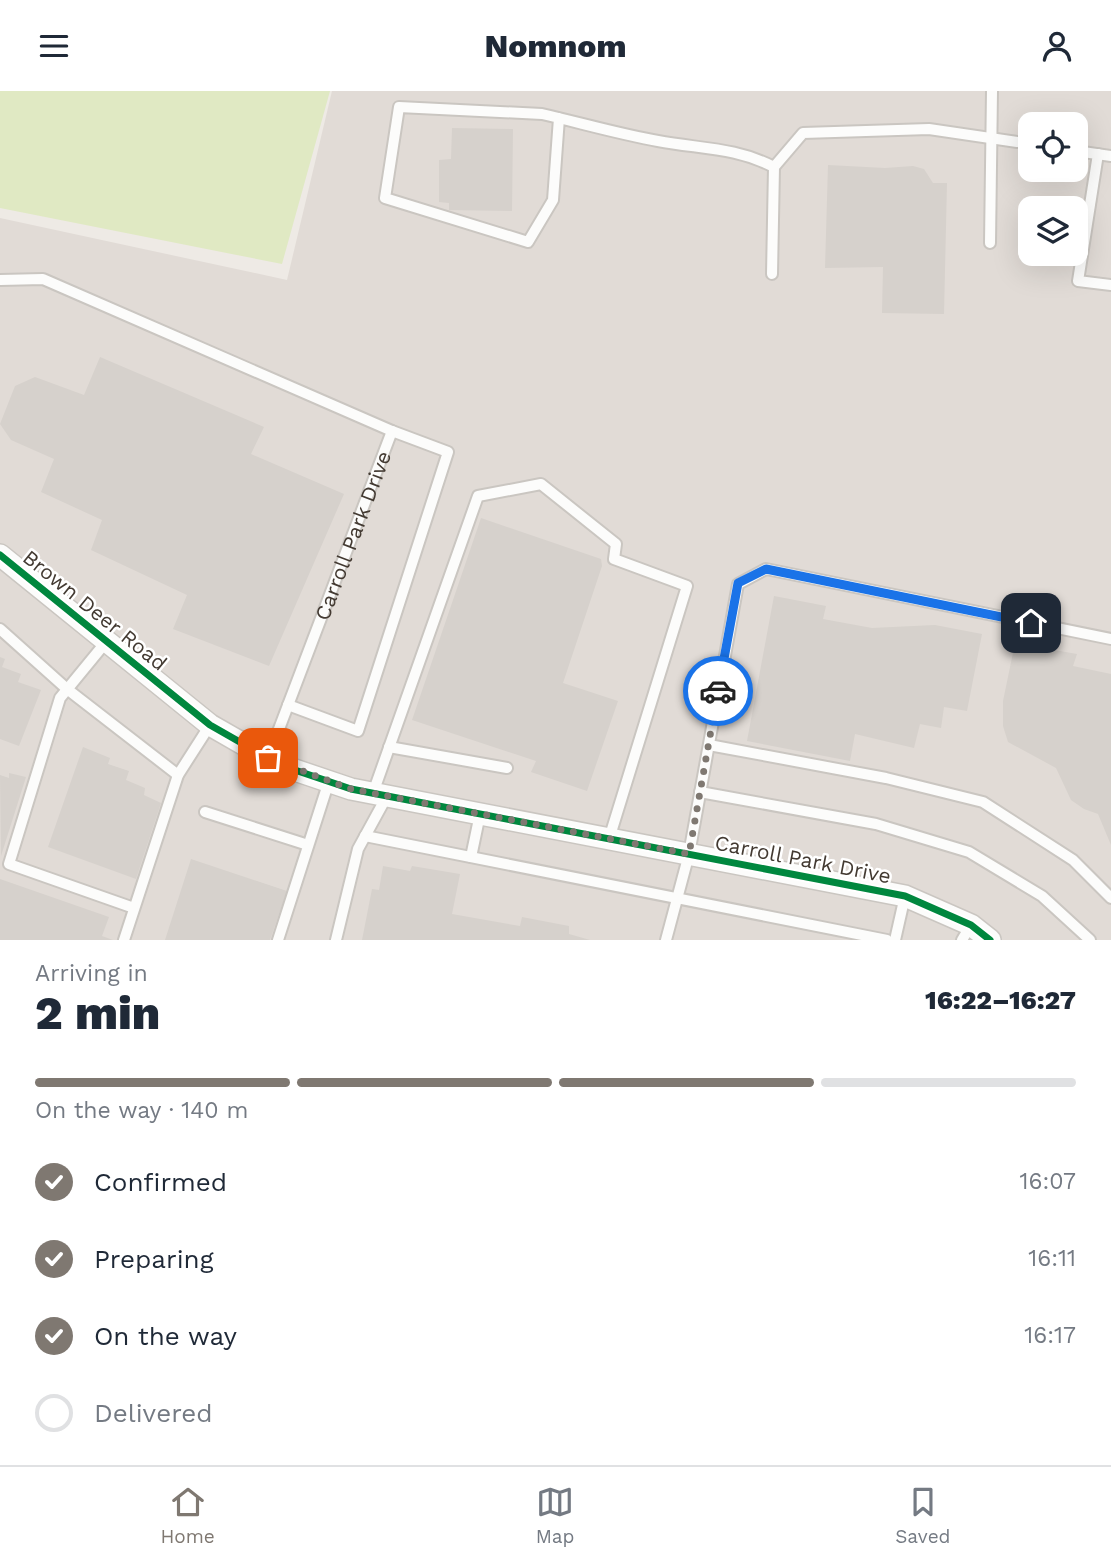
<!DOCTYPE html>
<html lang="en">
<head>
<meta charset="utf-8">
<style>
  :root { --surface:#fff; --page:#f2f2f3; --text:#1f2937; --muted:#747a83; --line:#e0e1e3; --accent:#7f7871 }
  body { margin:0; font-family:"Work Sans",sans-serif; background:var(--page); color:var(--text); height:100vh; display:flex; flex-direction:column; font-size:26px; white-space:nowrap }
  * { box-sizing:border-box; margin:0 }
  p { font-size:23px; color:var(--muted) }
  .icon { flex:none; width:38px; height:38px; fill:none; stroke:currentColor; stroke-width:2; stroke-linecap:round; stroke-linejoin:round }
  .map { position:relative; height:849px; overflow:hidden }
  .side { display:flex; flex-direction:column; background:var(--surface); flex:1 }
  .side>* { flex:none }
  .buttons { position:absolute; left:1018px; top:21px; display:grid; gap:14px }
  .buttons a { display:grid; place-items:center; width:70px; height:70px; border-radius:14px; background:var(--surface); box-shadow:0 7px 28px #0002; font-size:35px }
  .pin { position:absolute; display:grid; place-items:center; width:60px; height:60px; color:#fff; margin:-30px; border-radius:14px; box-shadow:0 4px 10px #0006 }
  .courier { position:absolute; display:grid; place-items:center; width:70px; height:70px; margin:-35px; border:5px solid #1a73e8; border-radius:50%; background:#fff; color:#222; box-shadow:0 2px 9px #0007 }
  .overview em { font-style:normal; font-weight:800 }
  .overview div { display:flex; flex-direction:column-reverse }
  .overview { display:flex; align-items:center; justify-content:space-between; height:119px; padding:0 35px }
  h1 { font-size:46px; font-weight:800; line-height:52px }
  .bar { display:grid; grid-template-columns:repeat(4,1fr); gap:10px 7px; align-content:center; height:84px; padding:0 35px }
  .bar i { height:9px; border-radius:5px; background:var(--line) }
  .bar .current { background:var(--accent) }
  .bar p { grid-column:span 4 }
  ol { padding:0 35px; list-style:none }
  li { display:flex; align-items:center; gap:21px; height:77px }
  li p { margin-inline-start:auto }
  li .icon { padding:7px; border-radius:50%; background:var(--accent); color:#fff; stroke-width:4 }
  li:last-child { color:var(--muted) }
  li i { width:38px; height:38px; border:4px solid var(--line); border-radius:50% }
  header { display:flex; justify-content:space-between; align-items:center; height:91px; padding:0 35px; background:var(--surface); font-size:32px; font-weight:800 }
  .dock { display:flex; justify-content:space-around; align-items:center; height:98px; border-top:2px solid var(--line); background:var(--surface); font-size:19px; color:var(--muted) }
  .dock a { display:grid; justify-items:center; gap:4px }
  .dock .current { color:var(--accent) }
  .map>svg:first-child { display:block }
</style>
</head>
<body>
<header><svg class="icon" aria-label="menu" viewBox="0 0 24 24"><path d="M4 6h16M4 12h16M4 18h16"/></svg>Nomnom<svg class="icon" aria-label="person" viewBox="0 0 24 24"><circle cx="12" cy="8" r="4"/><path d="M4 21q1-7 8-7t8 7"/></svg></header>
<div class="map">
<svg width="1111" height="849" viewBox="0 0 1111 849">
  <rect width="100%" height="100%" fill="#eeeae5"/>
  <path fill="#e1dbd6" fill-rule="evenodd" d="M332,0H1111V849H0V127L287,189ZM1031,33H1076V79H1031ZM1031,117H1076V163H1031Z"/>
  <path fill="#e0e9c3" d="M0,0H330L282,173L0,117Z"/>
  <path fill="#d6d1cc" d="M452,37L513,38L512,120L449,119V112L439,111V69L451,68Z
    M828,74L885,77L913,75L924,78L933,92H947L944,223L882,222L883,176L825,177Z
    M100,266L264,336L251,363L344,403L269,575L173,538L187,504L91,459L102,429L41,401L54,368L11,349L0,333L15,295L35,286L84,304Z
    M481,427L601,468L602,475L563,592L618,610L587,700L531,681L536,670L412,629Z
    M774,505L826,515L823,528L872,537L935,534L982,543L967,620L944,616L941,637L920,633L914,657L855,643L850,670L747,650Z
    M1015,552L1077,563L1073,575L1111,583V754L1098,723L1084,718L1071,709L1056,677L1008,651L1003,635V610Z
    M0,566L5,568L2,576L21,583L18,591L41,599L19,655L0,648Z
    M83,656L110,667L108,673L129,680L126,689L145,697L144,704L161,712L136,788L48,756Z
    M9,682L26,686L1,765L0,684L9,687Z
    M191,768L287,800L270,849H165Z
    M383,775L410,780L412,775L460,783L452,823L520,835L522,826L569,835V843L590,849H362L372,798L379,799Z
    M0,788L109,826L102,845L113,849H0Z"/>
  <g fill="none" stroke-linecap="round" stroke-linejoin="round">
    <defs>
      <g id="service">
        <path d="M559,27L553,109L528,151L385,107L399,16L542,23C581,32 619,43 658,50C700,58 735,56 774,76"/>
        <path d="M1076,60L1111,65"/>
        <path d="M1098,63L1078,190L1111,194"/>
        <path d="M990,152L992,0"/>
        <path d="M772,183L774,76L803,42L929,38L1031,53"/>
        <path d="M0,189L43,188L392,340L448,361L358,640L288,614"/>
        <path d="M0,538L67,598L178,684"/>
        <path d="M106,551L60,607L9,773L134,817"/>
        <path d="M709,654L886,687L983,711L1073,769L1111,807"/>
        <path d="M389,656L507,677"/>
        <path id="s1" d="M268,667L392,340"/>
        <path d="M700,701L876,733L969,761L1042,805L1090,849"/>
        <path d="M373,702L478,405L541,393L616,453L614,468L687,495L609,748"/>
        <path d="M205,721L308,754"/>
        <path d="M365,745L887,849"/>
        <path d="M471,766L480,723"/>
        <path d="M124,849L178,684L210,634"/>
        <path d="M278,849L329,690"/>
        <path d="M336,849L358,758L387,705"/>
        <path d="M666,849L689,763L738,493L766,478L1111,548"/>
        <path d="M895,849L905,805"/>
        <path d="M962,849L971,834"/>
      </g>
      <path id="minor" d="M0,464L210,634L280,674L351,698L905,805L971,834L990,849"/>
    </defs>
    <use href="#service" stroke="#cac6c1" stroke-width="14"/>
    <use href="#minor" stroke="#cac6c1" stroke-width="24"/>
    <use href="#service" stroke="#fcfcfb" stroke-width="10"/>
    <use href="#minor" stroke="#fcfcfb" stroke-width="21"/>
    <defs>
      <path id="cycleway" d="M0,464L210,634L280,674L351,698L905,805L971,834L990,849"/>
    </defs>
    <use href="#cycleway" stroke="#fff" stroke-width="11"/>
    <use href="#cycleway" stroke="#00873e" stroke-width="7"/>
  </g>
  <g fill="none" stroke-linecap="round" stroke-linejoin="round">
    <path stroke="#7f7871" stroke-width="7" stroke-dasharray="0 12.6" d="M268,667L351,698L689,763L718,600"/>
    <path stroke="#1a73e8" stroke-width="9" d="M718,600L738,492L766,478L1031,532"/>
  </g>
  <g text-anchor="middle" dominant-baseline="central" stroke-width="5" stroke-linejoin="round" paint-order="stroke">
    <g font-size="21" fill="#433a32" stroke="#fff">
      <text stroke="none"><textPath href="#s1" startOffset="238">Carroll Park Drive</textPath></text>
      <text transform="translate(95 519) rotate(39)">Brown Deer Road</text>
      <text transform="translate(803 768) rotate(11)">Carroll Park Drive</text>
    </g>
  </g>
</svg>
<div class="buttons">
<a><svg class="icon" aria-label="locate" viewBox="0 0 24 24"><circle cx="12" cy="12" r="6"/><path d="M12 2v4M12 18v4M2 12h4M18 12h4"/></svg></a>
<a><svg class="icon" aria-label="layers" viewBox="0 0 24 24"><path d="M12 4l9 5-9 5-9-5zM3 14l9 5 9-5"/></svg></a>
</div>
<div class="pin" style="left:268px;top:667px;background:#ea580c"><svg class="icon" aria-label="bag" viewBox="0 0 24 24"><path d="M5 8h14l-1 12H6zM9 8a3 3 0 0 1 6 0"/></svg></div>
<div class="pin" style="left:1031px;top:532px;background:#1f2937"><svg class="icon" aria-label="home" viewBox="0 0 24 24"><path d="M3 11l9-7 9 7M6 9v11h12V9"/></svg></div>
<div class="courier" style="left:718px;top:600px"><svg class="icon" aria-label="car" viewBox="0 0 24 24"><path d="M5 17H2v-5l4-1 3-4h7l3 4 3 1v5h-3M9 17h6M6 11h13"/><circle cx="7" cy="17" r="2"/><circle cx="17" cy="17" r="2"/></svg></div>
</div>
<section class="side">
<div class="overview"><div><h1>2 min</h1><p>Arriving in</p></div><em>16:22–16:27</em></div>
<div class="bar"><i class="current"></i><i class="current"></i><i class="current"></i><i></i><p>On the way · 140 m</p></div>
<ol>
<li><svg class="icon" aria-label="check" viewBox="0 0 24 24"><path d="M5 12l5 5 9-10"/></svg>Confirmed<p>16:07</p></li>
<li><svg class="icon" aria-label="check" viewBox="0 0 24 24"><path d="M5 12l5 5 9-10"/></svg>Preparing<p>16:11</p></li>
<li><svg class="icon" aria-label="check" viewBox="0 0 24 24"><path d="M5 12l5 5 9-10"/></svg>On the way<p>16:17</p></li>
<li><i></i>Delivered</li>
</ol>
</section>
<nav class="dock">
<a class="current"><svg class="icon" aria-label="home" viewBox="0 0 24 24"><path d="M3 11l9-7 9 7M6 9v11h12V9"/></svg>Home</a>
<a><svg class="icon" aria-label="map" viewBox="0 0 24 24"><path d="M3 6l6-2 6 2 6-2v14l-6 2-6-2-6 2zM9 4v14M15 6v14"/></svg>Map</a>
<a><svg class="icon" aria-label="saved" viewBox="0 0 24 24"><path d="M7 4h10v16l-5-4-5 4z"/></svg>Saved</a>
</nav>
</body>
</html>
